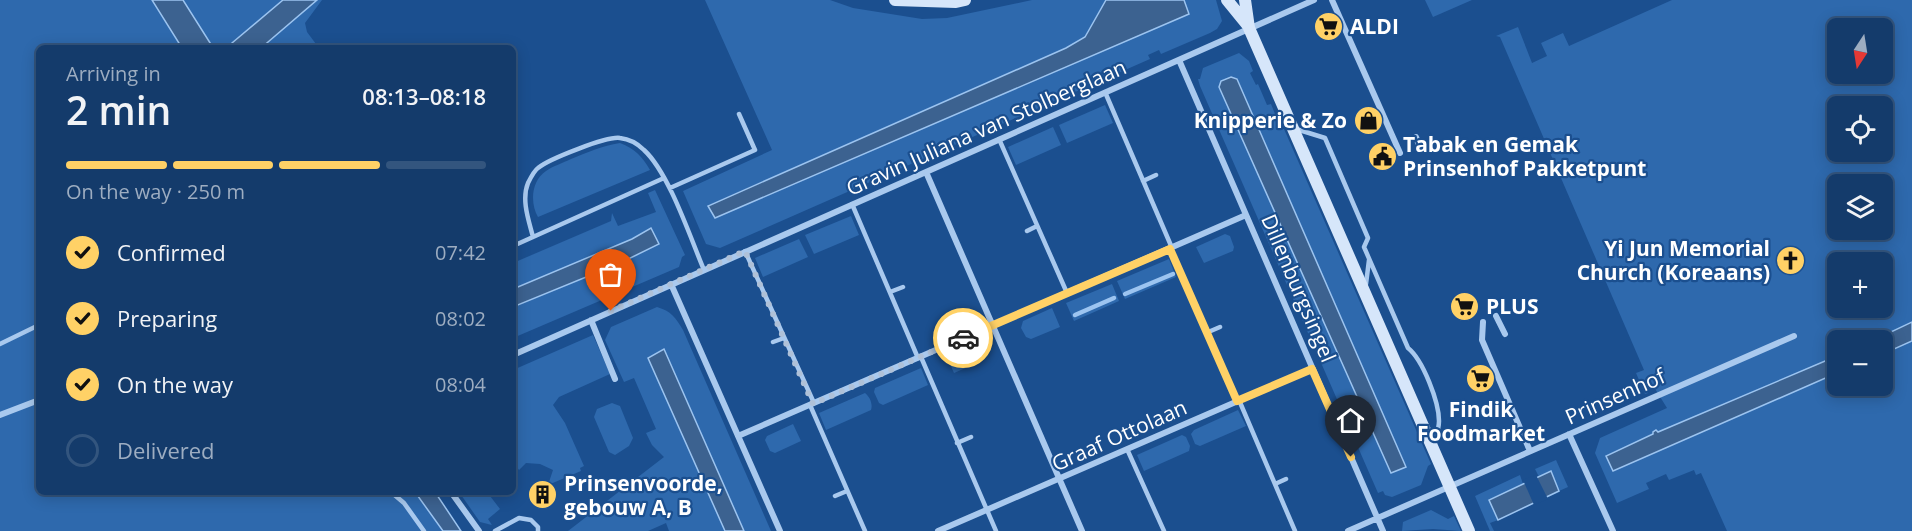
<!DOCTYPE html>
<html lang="en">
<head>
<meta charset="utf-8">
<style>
  :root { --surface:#143b6b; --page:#214673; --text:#f1f3f6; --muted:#9dadc1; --line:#33557e; --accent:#ffd166 }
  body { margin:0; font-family:"Open Sans",sans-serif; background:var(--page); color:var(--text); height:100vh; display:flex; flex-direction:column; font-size:22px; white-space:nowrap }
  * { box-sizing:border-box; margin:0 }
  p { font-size:20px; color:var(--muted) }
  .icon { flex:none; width:33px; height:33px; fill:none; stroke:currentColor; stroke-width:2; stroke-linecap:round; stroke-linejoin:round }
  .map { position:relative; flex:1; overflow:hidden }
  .panel { position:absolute; left:36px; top:45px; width:480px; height:450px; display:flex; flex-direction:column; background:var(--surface); border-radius:9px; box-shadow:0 3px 15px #0003,0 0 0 2px var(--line) }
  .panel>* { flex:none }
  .needle { width:39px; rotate:192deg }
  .tools { position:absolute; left:1827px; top:18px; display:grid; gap:12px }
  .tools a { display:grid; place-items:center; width:66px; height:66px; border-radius:9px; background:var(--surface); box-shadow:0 3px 15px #0003,0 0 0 2px var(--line); font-size:30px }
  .pin { position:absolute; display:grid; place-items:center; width:51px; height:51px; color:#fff; margin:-62px -26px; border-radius:50% 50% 50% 0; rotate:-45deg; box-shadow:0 0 6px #0007 }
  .pin .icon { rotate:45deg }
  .courier { position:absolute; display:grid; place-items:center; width:60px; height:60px; margin:-30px; border:4px solid #ffd166; border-radius:50%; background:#fff; color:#222; box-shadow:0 2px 8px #0007 }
  .headline em { font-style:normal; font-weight:600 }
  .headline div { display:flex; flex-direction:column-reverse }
  .headline { display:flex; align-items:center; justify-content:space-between; height:102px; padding:0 30px }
  h1 { font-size:39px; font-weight:600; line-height:45px }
  .bar { display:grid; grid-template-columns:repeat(4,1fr); gap:9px 6px; align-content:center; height:72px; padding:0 30px }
  .bar i { height:8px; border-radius:4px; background:var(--line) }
  .bar .current { background:var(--accent) }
  .bar p { grid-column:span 4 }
  ol { padding:0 30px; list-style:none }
  li { display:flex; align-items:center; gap:18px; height:66px }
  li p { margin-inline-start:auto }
  li .icon { padding:6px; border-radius:50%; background:var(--accent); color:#111; stroke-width:4 }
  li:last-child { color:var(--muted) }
  li i { width:33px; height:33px; border:3px solid var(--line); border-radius:50% }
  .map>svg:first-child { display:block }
</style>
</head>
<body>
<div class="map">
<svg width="1912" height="531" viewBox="0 0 1912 531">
  <rect width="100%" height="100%" fill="#1b4f8f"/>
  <path fill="#2e69ad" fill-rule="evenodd" d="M0,0H152L182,48H39V492H415L443,531H0Z
    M183,0H283L226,48L212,46Z
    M317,0H322L305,23L307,32L319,48H261Z
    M705,0H830L853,8L922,19L947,18L1032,0H1106L1085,37L1066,48L709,205L715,218L1189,14L1184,0H1216L1222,21L1217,29L1210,33L1161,54L1159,50L1148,55L1150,59L720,248L706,244L683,191L772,150Z
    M1425,0H1472L1433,17Z
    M1672,0H1912V531H1727L1701,473L1696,475L1694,470L1669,480L1666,474L1646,483L1649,489L1617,503L1595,453L1600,438L1667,408L1649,379L1643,381L1648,393L1645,394L1636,373L1644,370L1500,37L1496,36L1518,27L1532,63L1547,56L1541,43L1563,33L1569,46ZM1838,28H1882V74H1838ZM1838,106H1882V152H1838ZM1838,184H1882V230H1838ZM1838,262H1882V308H1838ZM1838,340H1882V386H1838Z
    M1239,53L1249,61L1253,71L1250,73L1256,85L1258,84L1267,105L1271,104L1281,129H1284L1431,464L1428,466L1421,485L1392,497L1385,495L1383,491L1378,493L1200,86L1198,79H1200L1203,68ZM1232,77L1237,79L1406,467L1391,472L1219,87Z
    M1105,105L1113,123L1067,143L1059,125Z
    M1053,127L1061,145L1016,165L1008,147Z
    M620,143C635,149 642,156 650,170L538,217C530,203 531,181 546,171C553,166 563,163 571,159C588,152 602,146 620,143Z
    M655,190L685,255L682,257L679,267L513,338V307L618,264L659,244L651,229L632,239L513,289V263L611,221L612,213L618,226L656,212L648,193Z
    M851,216L859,235L814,254L805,235Z
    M1225,234L1230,236L1234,247L1233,251L1204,263L1196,247Z
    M799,239L808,257L763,277L755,258Z
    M1169,259L1176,277L1125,299L1117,281Z
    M1112,284L1119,301L1074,321L1066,303Z
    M657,307C671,311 676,318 683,330L771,531H744L664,349L648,358L725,531H669L666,523L648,531H568L664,457L652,445L646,433L656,429L634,378L624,382L605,340L611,327Z
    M1052,308L1060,327L1031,339L1026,337L1021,328L1023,321Z
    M593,335L610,374L559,397L553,405L565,423L584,466L580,468L581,471L548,485L553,470L540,464L526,463L519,470L513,462V370Z
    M970,346L975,349L979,357L977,363L954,373L947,357Z
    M921,368L928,385L883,405L879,403L874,392L875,388Z
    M865,393C870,397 873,404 871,410L826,430L819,413Z
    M612,403L620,406L633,438L629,446L615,455L609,452L594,417L597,409Z
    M1238,410L1246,426L1200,446L1195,444L1191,434L1194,430Z
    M793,424L801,441L775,453L770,451L765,440L767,436Z
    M1182,435L1186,437L1190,446L1189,451L1144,471L1137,455Z
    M1556,460L1568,487L1559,491L1551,472L1539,477L1535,469Z
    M1520,475L1523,484L1489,500L1498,520L1490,523L1494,531H1490L1475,496Z
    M459,492H487L500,509L488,519L492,525L480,522Z
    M1431,510L1448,519L1454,516L1461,531L1433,529L1402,531L1403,522Z"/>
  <path fill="#3c6290" stroke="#9cc4f0" stroke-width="1.5" d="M152,0H183L212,46L226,48L283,0H317L261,48H182Z
    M1106,0H1184L1189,14L715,218L708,206L1066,48L1085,37Z
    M1231,77L1237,79L1406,467L1391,473L1219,87L1221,81Z
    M651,228L659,244L618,264L513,307V289L632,239Z
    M1912,322V341L1883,354L1882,340H1874Z
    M664,349L744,531H725L648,358Z
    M1837,356V373L1613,471L1606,456L1653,434V432L1656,430L1658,432Z
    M1551,471L1559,491L1498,520L1489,500Z
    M415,492H435L461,531H443Z"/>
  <path fill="#1b4f8f" d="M1536,475L1548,499L1534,505L1523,480Z"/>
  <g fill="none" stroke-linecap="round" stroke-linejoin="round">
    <path stroke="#9cc4f0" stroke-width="4.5" d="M1125,294L1173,274
      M1075,315L1114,298"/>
    <path stroke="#a9c9ee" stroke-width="4.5" d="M1105,92L1172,248
      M1296,129L1325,138L1368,238L1364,247L1408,348C1423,360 1439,402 1439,421C1439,429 1436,437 1434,444
      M999,139L1067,293
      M1143,181L1156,175
      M670,188L755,150L739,114
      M852,204L918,358
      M1027,231L1037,226
      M533,237C529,221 521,200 528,183C530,179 535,170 538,168C549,159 607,136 620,138C629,139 638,144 644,150C669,173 690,237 704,270
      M513,246L664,178
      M1170,249L1237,401
      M745,251L814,403
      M1366,284L1369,260
      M890,292L903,287
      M1206,333L1220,327
      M773,342L784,338
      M0,344L39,325
      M921,357L996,531
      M1239,400L1295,531
      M810,405L865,531
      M957,443L971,437
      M1127,449L1164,531
      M1275,484L1286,479
      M391,492L404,503L424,531
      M835,496L847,491
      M495,531L519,518L531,520L538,527V531"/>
    <path stroke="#a9c9ee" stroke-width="6" d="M1332,0L1400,153
      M1179,60L1383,531
      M1416,137L1419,145
      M926,172L1082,531
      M671,284L780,531
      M1496,316L1505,334
      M591,320L615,379
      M1483,322L1482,340L1530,451
      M513,355L1314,0
      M0,415L39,400
      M1569,434L1613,531
      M738,436L1246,215
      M451,492L479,531
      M938,531L1312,369
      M1348,531L1794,336"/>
    <path stroke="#d6e6fa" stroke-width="12" d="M895,0L956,2L965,0
      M1227,0L1249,27
      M1245,0L1249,28L1469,531"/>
  </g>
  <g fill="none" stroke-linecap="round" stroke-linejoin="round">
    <path stroke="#afc1d8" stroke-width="6" stroke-dasharray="0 10.8" d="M611,311L745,251L813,404L963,338"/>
    <path stroke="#ffd166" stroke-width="8" d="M963,338L1170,249L1237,401L1312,369L1351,457"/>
  </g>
  <defs>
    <symbol id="supermarket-disc" viewBox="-11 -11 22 22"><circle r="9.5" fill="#ffd166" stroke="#1b4f8f"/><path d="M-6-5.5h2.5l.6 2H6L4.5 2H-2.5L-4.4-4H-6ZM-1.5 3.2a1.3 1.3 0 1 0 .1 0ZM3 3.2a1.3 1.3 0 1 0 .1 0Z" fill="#111"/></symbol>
    <symbol id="shop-disc" viewBox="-11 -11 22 22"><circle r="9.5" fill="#ffd166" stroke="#1b4f8f"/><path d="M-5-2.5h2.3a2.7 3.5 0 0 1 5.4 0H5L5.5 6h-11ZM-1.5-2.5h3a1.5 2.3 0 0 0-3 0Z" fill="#111"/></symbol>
    <symbol id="civic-disc" viewBox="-11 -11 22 22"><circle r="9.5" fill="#ffd166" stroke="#1b4f8f"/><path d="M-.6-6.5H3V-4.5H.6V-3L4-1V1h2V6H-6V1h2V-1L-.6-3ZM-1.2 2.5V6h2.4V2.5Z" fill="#111"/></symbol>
    <symbol id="church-disc" viewBox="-11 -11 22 22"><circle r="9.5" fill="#ffd166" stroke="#1b4f8f"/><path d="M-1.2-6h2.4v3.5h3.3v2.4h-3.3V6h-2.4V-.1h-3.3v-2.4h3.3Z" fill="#111"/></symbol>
    <symbol id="building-disc" viewBox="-11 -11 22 22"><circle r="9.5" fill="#ffd166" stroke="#1b4f8f"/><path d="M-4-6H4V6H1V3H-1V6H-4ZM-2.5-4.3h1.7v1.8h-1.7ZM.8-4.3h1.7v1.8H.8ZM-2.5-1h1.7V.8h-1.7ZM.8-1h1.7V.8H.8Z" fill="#111"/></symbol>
  </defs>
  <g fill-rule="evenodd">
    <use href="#supermarket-disc" x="1312" y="10" width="33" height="33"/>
    <use href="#shop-disc" x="1352" y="104" width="33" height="33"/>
    <use href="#civic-disc" x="1366" y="140" width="33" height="33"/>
    <use href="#church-disc" x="1774" y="244" width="33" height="33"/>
    <use href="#supermarket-disc" x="1448" y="290" width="33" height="33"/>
    <use href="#supermarket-disc" x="1464" y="362" width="33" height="33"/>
    <use href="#building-disc" x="526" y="478" width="33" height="33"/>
  </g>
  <g text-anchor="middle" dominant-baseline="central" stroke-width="4.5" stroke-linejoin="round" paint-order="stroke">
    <g font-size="21" font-weight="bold" fill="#fff" stroke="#1b4f8f" text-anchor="start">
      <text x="1350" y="26">ALDI</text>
      <text x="1347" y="120" text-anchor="end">Knipperie &amp; Zo</text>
      <text x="1403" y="144">Tabak en Gemak<tspan x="1403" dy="24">Prinsenhof Pakketpunt</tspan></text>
      <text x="1770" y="248" text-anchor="end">Yi Jun Memorial<tspan x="1770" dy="24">Church (Koreaans)</tspan></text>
      <text x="1486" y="306">PLUS</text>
      <text x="1481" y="409" text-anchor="middle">Findik<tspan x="1481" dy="24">Foodmarket</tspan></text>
      <text x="564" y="483">Prinsenvoorde,<tspan x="564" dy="24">gebouw A, B</tspan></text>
    </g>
    <g font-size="21" fill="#fff" stroke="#1b4f8f">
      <text transform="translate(986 127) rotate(-24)">Gravin Juliana van Stolberglaan</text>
      <text transform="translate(1299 288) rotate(67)">Dillenburgsingel</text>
      <text transform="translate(1615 396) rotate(-24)">Prinsenhof</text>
      <text transform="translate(1119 435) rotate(-24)">Graaf Ottolaan</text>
    </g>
  </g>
</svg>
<div class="tools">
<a><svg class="needle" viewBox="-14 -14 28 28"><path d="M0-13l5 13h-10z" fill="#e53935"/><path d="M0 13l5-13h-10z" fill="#9dadc1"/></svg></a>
<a><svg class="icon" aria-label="locate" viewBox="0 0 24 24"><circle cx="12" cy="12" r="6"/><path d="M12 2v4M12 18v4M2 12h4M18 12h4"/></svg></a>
<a><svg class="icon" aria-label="layers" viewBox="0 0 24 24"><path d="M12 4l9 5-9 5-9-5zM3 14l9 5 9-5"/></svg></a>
<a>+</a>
<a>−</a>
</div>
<div class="pin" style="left:611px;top:311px;background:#ea580c"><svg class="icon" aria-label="bag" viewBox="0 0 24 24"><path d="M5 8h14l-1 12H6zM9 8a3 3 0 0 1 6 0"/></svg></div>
<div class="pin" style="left:1351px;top:457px;background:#1f2937"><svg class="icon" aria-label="home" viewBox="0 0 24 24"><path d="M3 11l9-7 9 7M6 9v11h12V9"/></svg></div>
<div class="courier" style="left:963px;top:338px"><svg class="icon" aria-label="car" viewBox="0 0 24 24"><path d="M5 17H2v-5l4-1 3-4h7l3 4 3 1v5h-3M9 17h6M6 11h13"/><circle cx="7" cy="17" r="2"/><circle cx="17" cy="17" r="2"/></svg></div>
<section class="panel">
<div class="headline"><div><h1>2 min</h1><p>Arriving in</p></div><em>08:13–08:18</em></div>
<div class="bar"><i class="current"></i><i class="current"></i><i class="current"></i><i></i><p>On the way · 250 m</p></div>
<ol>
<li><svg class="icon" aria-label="check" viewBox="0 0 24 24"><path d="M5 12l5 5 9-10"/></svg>Confirmed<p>07:42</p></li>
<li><svg class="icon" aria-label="check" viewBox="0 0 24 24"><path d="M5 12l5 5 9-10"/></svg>Preparing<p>08:02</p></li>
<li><svg class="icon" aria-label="check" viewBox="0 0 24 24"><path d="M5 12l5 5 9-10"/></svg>On the way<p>08:04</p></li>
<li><i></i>Delivered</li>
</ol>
</section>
</div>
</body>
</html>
